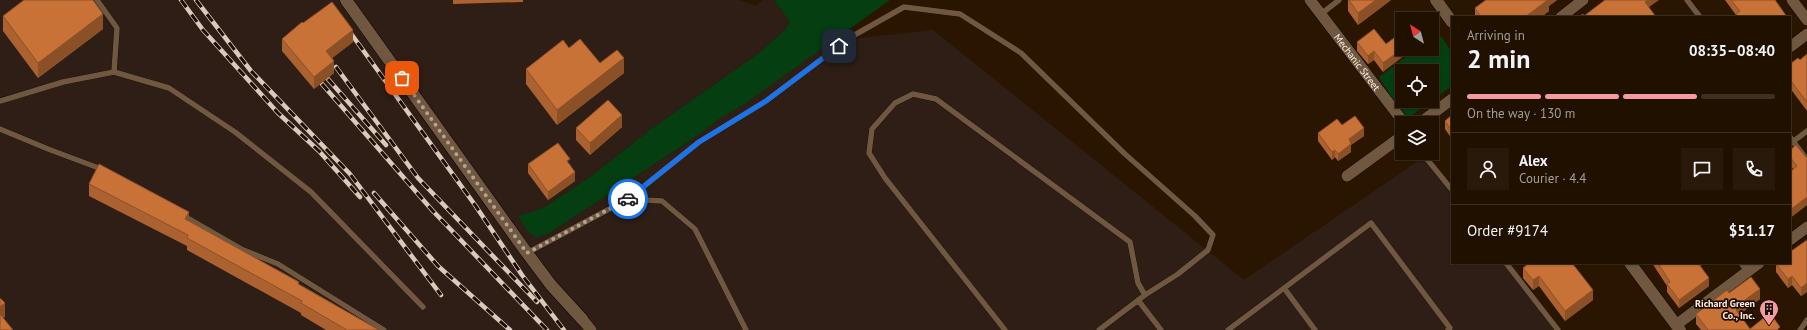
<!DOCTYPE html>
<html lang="en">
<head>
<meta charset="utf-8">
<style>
  :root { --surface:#201000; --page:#28190a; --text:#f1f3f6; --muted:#a29d99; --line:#3d3022; --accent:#f49b9f }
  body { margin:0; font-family:"PT Sans",sans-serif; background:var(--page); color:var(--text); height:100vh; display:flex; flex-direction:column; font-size:15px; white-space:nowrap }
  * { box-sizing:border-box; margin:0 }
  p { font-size:13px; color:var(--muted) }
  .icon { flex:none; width:22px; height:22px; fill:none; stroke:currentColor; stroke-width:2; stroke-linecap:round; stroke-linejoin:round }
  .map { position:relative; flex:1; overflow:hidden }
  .drawer { position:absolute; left:1451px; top:16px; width:340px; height:248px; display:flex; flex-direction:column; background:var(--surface); border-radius:0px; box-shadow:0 1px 3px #0004,0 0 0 1px var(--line) }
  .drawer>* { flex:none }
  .needle { width:26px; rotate:324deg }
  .fabs { position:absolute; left:1395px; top:12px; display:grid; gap:8px }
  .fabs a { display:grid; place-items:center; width:44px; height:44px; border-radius:0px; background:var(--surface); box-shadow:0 1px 3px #0004,0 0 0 1px var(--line); font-size:20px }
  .pin { position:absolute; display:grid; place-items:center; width:34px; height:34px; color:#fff; margin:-17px; border-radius:8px; box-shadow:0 2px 6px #0006 }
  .courier { position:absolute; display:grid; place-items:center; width:40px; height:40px; margin:-20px; border:3px solid #1a73e8; border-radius:50%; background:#fff; color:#222; box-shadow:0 1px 5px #0007 }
  .summary em { font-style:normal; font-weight:700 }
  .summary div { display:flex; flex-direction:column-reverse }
  .summary { display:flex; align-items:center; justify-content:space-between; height:68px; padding:0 16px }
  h1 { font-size:26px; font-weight:700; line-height:30px }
  .bar { display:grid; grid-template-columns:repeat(4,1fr); gap:6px 4px; align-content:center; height:48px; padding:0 16px }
  .bar i { height:5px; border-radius:3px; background:var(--line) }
  .bar .selected { background:var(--accent) }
  .bar p { grid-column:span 4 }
  .line { display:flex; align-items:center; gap:10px; padding:0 16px; border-top:1px solid var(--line) }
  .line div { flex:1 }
  .round { display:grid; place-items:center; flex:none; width:42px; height:42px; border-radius:0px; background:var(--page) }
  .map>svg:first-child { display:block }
</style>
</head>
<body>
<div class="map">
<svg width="1807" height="330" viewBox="0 0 1807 330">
  <rect width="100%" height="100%" fill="#2a1600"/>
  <path fill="#2e1e16" d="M0,0H740L755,6L764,0H774L790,22L784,31L759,53L651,129L590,177L543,208L518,216L551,232L697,136L719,119L743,105L832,41L933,30L1244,280L1424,157L1452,190V263H1506L1558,330H0Z"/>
  <path fill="#043e11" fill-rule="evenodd" d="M774,0H890L743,105L719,119L697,136L551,232L537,238L528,232L518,216L543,208L590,177L651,129L759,53L784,31L790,22Z
    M1438,32L1452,52V86L1405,120L1379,77L1416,49H1432V37ZM1402,71H1432V101H1402Z"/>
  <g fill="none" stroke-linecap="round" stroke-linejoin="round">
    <defs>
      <path id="service" d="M97,0L117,28L114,72
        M1687,0L1700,17
        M1321,14L1339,0
        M0,101L63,82L114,72L169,88L235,132L311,192L423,307
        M0,129L48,149L104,170
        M1790,137L1807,160
        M1790,144L1807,131
        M1422,153L1452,190
        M628,199L699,142L766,101L851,37L904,7L960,14L1021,53L1125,154L1195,216L1213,235L1208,250L1178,274L1145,295
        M182,215L241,249L278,264L384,330
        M527,253L628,199L662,201L695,229L746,330
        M1506,263L1558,330
        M1741,263L1747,271
        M1284,288L1315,330
        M1138,300L1161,330
        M1005,330L885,178L869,153L872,129L895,103L913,94L936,99L1130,242L1138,283L1145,295L1099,330
        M1228,330L1371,223L1450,328L1448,330
        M1800,330L1807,320"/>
      <g id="minor">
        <path id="s1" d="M1310,0L1404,123"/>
        <path d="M1792,0L1807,20"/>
        <path d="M1561,17L1583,0"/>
        <path d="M1790,47L1807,34"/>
        <path d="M1420,123L1452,99"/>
        <path d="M1347,176L1402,136"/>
        <path d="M1790,240L1807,227"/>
        <path d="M582,319L591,330"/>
        <path d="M1676,325L1759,263"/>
      </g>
      <path id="tertiary" d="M346,0L527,253L551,285L582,319"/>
      <path id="secondary" d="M1436,0L1452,22
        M1630,263L1680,330"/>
    </defs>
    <use href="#service" stroke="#110200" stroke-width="6"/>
    <use href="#minor" stroke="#110200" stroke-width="12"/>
    <use href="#tertiary" stroke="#110200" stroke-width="13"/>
    <use href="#secondary" stroke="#110200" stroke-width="13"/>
    <use href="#service" stroke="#705840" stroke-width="5.5"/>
    <use href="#minor" stroke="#705840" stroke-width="11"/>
    <use href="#tertiary" stroke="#705840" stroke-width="12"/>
    <use href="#secondary" stroke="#705840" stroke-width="12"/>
    <defs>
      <path id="rail" d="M181,0L203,30L278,113L319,151L360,197
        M196,0L251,71L350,174L441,295
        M347,28L475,205L522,275L564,330
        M336,67L418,178L537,302
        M328,79L386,145
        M322,84L432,210L547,330
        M374,193L438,266L510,330"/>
    </defs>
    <use href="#rail" stroke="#d9cabb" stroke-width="4.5"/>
    <use href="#rail" stroke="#200c00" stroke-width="3" stroke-dasharray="9" stroke-linecap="butt"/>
  </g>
  <path fill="#ac6230" d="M453,0H523V2L453,4Z
    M1348,0H1391L1358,25L1348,11Z
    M1486,0H1557L1549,6V11L1541,17H1475V8Z
    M1725,0H1775L1787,17H1736V15Z
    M3,16L103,29L38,78L3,31Z
    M303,23L353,42L332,58L334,73L314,89L282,51V39Z
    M1357,42L1386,44L1383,72L1374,60L1368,64L1357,51Z
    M569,48L600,63L624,73L557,125L526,84V69Z
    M1807,54V111L1790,88V64L1800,60Z
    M1452,115V139L1445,129V121Z
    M1342,125L1364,136L1351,145V152L1338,161L1335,157L1332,160L1318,141V133Z
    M622,127L590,155L576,140V128Z
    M1790,150L1806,157L1807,156V205L1790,218L1793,169L1790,165Z
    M528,164H570L575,181L548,200L528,173Z
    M89,184L189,221L379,330H326L301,315V313L187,250V246L89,196Z
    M1807,240V292L1801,296L1792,285L1788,288L1776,272V264L1790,263V252Z
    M1652,263H1705L1700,266L1709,286L1679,308L1667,292V286Z
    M1523,268L1593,300L1565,321L1539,286L1533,290L1523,278Z
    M1729,293L1760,299L1740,314V315L1750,329L1780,330H1701L1696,324V314Z"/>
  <path fill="#8c5027" d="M1376,0H1391L1358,25V13Z
    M1546,0H1557L1549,6V11L1541,17H1525Z
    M1648,0H1659L1645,10V2Z
    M103,14V29L38,78V63Z
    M353,30V42L326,63V51Z
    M1402,49H1413L1383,72V63Z
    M1374,51V60L1368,64V56Z
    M624,58V73L557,125V110Z
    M334,61V73L314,89V77Z
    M622,115V127L590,155V143Z
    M1364,128V136L1351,145V152L1338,161V154L1349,139Z
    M1335,150V157L1332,160V152Z
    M575,172V181L548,200V192Z
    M1807,197V205L1790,218V210Z
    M189,212V224L185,219Z
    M1696,263H1705L1696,269Z
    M1539,276V286L1533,290V280Z
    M1792,276V285L1788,288V279Z
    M1709,278V286L1679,308V300Z
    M1807,283V292L1801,296V288Z
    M1760,289V299L1740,314V317L1736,310L1738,305Z
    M1593,290V300L1565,321V311Z
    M5,303V317L0,321V307Z"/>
  <path fill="#c87238" stroke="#8c5027" d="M24,0H93L103,14L38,63L3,16Z
    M1349,0H1376L1358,13Z
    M1486,0H1548L1525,17H1481L1475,8Z
    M1605,0H1648L1645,2L1656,17H1579L1583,14L1584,16Z
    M1731,0H1775L1787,17H1738L1736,14L1740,11Z
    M332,2L353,30L326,51L334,61L314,77L282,39L302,22L303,23Z
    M1374,29L1386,44L1402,32V49L1383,63L1374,51L1368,56L1357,42Z
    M580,39L600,63L617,50L624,58L557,110L526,69L563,40L569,48Z
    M1807,54V102L1790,80V70L1791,69L1790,67V64L1798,58L1800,60Z
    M608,100L622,115L590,143L576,128Z
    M1452,115V131L1445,121Z
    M1355,116L1364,128L1349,139L1351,144L1338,154L1335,150L1332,152L1318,133L1337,119L1342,125Z
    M558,143L570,159L567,161L575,172L548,192L528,164Z
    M1796,145L1806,157L1807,156V197L1790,210V172L1797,166L1790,157V150Z
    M99,164L189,212L185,219L299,282L298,284L379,330H347L301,303L302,301L187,238L188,235L89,184Z
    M1807,240V283L1801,288L1792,276L1788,279L1776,264L1778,263H1790V254L1791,253L1790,252Z
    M1529,263H1572L1593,290L1565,311L1539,276L1533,280L1523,268Z
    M1658,263H1698L1709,278L1679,300L1667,284L1670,282Z
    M1751,277L1760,289L1738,305L1740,307L1736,310L1750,329L1770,313L1780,327L1777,330H1708L1696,314L1727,290L1729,293Z
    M0,298L5,303L0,307Z
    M0,314L13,330H0Z"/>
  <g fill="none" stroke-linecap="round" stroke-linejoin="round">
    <path stroke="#b4a494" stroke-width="4" stroke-dasharray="0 7.2" d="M402,78L527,253L628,199"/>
    <path stroke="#1a73e8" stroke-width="5" d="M628,199L699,142L766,101L839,46"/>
  </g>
  <defs>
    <symbol id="building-pin" viewBox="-11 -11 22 30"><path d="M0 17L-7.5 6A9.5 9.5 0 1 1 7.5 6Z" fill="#f49b9f" stroke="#200c00"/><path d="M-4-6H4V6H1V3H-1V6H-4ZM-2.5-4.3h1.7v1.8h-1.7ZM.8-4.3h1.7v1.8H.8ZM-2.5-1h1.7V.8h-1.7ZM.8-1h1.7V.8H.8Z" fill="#111"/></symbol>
  </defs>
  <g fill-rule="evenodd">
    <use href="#building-pin" x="1758" y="298" width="22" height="30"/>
  </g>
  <g text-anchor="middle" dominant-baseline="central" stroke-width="3.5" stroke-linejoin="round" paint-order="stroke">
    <g font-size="10" fill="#fff1e3" stroke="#200c00">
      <text stroke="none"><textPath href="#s1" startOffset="78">Mechanic Street</textPath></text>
    </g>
    <g font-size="10" font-weight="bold" fill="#fff1e3" stroke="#200c00" text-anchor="end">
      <text x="1755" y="303">Richard Green<tspan x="1755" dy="12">Co., Inc.</tspan></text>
    </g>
  </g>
</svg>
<div class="fabs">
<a><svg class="needle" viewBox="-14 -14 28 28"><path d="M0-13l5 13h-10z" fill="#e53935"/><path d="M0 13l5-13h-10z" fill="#a29d99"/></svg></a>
<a><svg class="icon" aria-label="locate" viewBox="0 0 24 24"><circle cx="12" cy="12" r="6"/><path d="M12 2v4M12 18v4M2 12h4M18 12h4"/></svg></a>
<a><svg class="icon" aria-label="layers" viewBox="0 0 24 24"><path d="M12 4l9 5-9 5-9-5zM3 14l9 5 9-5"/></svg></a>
</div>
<div class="pin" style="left:402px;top:78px;background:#ea580c"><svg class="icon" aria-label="bag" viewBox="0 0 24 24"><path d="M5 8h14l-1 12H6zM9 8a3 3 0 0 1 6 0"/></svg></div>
<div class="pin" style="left:839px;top:46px;background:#1f2937"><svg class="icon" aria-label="home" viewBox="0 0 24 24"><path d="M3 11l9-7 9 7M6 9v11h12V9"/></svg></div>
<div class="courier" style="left:628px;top:199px"><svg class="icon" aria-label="car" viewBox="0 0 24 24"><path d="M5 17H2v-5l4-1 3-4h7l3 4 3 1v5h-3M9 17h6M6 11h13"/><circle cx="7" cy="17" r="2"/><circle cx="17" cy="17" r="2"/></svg></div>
<section class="drawer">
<div class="summary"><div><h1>2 min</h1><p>Arriving in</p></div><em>08:35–08:40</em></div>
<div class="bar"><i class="selected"></i><i class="selected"></i><i class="selected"></i><i></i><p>On the way · 130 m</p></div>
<div class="line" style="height:72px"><a class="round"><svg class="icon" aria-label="person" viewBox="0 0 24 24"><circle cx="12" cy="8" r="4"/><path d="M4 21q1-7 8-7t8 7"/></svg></a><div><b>Alex</b><p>Courier · 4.4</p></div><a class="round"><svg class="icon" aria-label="chat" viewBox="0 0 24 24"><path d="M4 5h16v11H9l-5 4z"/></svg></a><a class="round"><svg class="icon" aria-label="phone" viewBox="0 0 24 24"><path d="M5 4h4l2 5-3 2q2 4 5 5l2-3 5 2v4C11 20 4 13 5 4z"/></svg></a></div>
<div class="line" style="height:52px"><div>Order #9174</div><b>$51.17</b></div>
</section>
</div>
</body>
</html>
